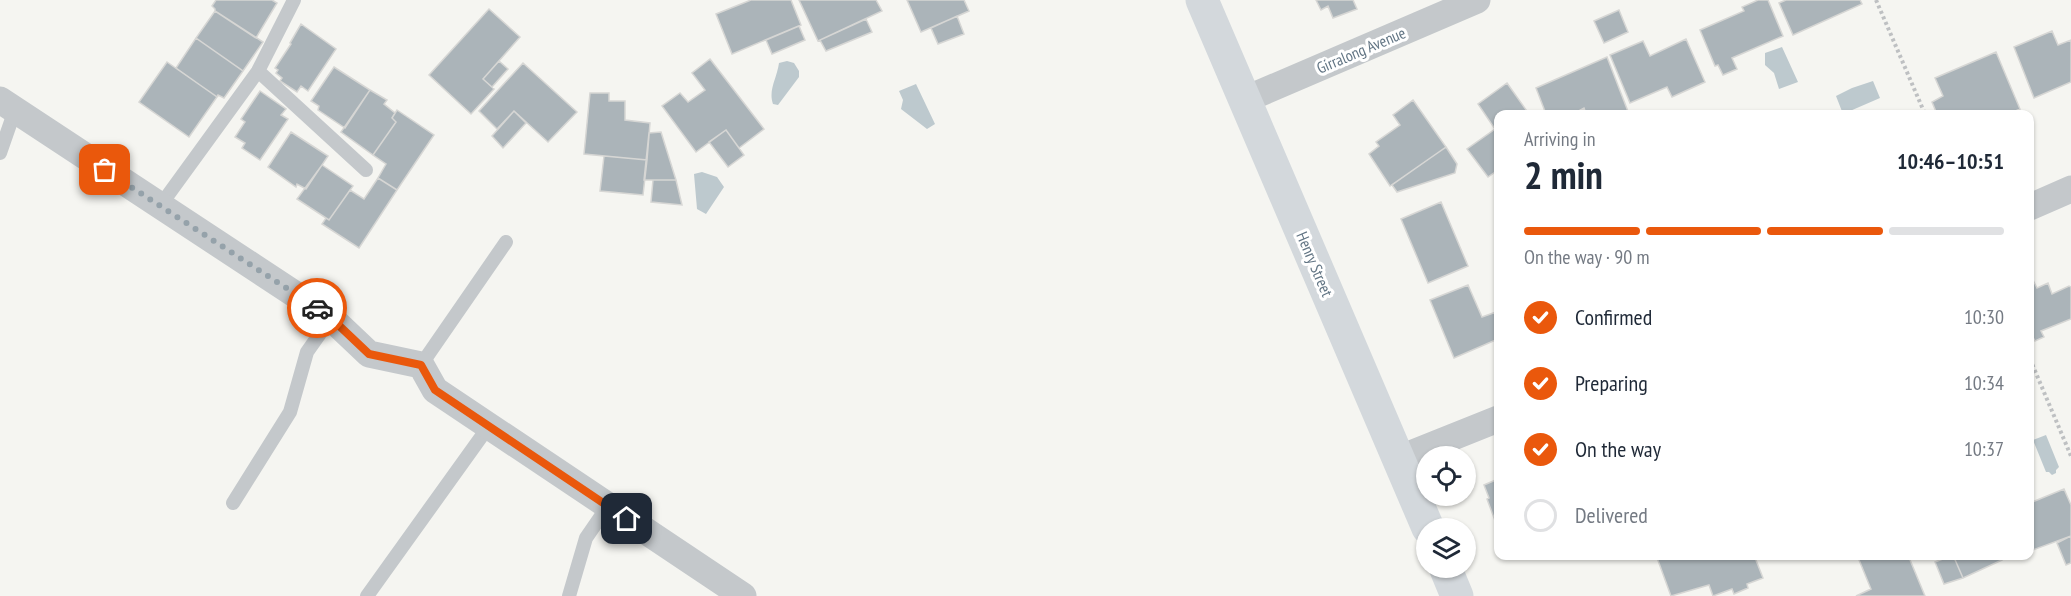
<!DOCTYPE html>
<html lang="en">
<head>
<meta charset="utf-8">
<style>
  :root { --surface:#fff; --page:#f6f6f7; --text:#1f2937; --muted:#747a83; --line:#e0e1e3; --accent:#ea580c }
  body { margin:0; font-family:"PT Sans Narrow",sans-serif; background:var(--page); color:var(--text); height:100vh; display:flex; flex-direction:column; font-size:22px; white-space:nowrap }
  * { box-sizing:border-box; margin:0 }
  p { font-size:20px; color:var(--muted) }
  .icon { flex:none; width:33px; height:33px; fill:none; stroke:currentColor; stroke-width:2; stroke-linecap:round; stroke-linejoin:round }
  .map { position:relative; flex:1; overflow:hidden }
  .details { position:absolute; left:1494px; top:110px; width:540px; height:450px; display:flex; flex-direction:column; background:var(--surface); border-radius:12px; box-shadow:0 2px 4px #0004 }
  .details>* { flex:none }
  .fabs { position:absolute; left:1416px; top:446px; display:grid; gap:12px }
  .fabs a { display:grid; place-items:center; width:60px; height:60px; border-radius:50%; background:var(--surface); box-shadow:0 2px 4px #0004; font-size:30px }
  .pin { position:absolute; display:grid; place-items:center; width:51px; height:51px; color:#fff; margin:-26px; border-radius:12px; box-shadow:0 3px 9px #0006 }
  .courier { position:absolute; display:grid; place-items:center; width:60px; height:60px; margin:-30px; border:4px solid #ea580c; border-radius:50%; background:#fff; color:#222; box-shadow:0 2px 8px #0007 }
  .overview em { font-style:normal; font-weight:700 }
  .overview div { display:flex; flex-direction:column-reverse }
  .overview { display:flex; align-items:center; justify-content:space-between; height:102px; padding:0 30px }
  h1 { font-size:39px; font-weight:700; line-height:45px }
  .bar { display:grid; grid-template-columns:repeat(4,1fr); gap:9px 6px; align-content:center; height:72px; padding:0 30px }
  .bar i { height:8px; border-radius:4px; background:var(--line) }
  .bar .on { background:var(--accent) }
  .bar p { grid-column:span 4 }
  ol { padding:0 30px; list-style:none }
  li { display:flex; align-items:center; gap:18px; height:66px }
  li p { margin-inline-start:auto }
  li .icon { padding:6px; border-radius:50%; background:var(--accent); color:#fff; stroke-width:4 }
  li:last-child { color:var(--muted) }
  li i { width:33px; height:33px; border:3px solid var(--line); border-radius:50% }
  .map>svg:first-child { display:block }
</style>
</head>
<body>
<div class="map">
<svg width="2071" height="596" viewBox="0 0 2071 596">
  <rect width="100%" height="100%" fill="#f5f5f1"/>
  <path fill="#bdc9ce" d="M1782,47L1798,82L1779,89L1774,73L1765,65V53Z
    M787,61L794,63L799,71V77L778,105L773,104C768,90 777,78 779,63Z
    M1873,81L1880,98L1843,114L1836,96L1852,88Z
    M916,84L935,124L927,129L901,109L903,100L899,91Z
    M702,172L717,177L724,187L706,214L697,209L694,174Z
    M2046,435L2059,467L2056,470V473L2052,475L2049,472H2046L2033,440Z"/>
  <path fill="#abb4b9" stroke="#d6d6d4" stroke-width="1.5" d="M216,0H272L277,3L256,38L215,11V9L212,6Z
    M751,0H791L801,25L732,54L716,14Z
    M799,0H876L882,11L818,41Z
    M907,0H964L969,11L921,32Z
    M1316,0H1353L1357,9L1333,18L1328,6L1321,10Z
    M1758,0H1768L1783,36L1732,58L1737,69L1723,75L1718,65L1715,66L1700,30L1744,11L1742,7Z
    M1786,0H1860L1862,4L1793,35L1779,3Z
    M489,9L520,37L483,79L494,89L471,114L429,75Z
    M1619,10L1628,32L1604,43L1594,21Z
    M215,11L263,42L243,71L196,38Z
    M957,16L964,34L938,44L931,28Z
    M866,19L872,32L826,51L820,40Z
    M301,24L336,49L308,91L301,86L297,92L280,81L282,78L276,73L278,70L275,68L291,44L290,43Z
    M799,26L805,40L772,54L766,40Z
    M2052,31L2058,45L2071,40V82L2034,98L2014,47Z
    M196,38L243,71L224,98L218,95L217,97L176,68Z
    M1686,39L1705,82L1672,97L1667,87L1630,103L1610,55L1643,41L1650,56Z
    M1996,52L2020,109L2009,114H1937L1932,102L1943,96L1935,78Z
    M1607,57L1629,114H1586L1584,108L1573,114H1546L1536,88Z
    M710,59L764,129L739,148L726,130L696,152L662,106L680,93L688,102L705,90L692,73Z
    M499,61L508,69L492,87L483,79Z
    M167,62L217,97L189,137L139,102Z
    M523,63L577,112L548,142L514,111L497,129L479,111Z
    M334,67L370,90L345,128L318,110L319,106L311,101Z
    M1507,83L1529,114H1498V170L1488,177L1467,149L1495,129L1478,104Z
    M370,90L387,100L384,104L395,113L392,118L396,122L373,155L341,132Z
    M260,91L286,109L281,115L288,119L260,160L242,148L245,143L235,137L245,122L241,119Z
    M590,93H609V101H625V120L650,123L647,160L584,154Z
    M1413,100L1446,147L1390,186L1369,154L1379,146L1376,142L1400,125L1393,115Z
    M397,110L434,135L397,190L378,178L386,164L373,155L396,122L392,118Z
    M514,111L526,123L503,148L492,136Z
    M726,130L744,155L728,167L709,142Z
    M291,132L328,156L306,189L297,184L296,187L268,167Z
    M661,132L676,180H644L649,133Z
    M1446,147L1457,164L1455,173L1397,192L1392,185Z
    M604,156L647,160L643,195L600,191Z
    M322,165L353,186L329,220L297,199Z
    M378,178L397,190L359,248L322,224L326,218L329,220L350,190L364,199Z
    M653,180H676L682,205L651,202Z
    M1441,202L1468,266L1428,283L1401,219Z
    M2033,280L2037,288L2048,283L2052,294L2069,286L2071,287V319L2041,331L2044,337L2035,341L2030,332V282Z
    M1468,285L1482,317L1496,312L1498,318V339L1454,358L1430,300Z
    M1498,479V525L1497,526L1487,499L1489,498L1484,485Z
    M2064,489L2071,505V536L2030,551V503Z
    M2071,536V563L2066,565L2057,543Z
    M1656,555H1754L1763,578L1747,584L1748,588L1734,594L1732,589L1713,596L1709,585L1671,596Z
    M1857,555H1908L1925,596H1856L1871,589Z
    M1953,555L1963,578L1944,584L1935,562Z
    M1953,555H2000L2002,560L1963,578Z"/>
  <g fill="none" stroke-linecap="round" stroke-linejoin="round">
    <path stroke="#bec0c2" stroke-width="4" stroke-dasharray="3 3" stroke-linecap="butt" d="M1876,0L1925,114
      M2030,359L2071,456"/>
    <path stroke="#c4c8cb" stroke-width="14" d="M258,71L366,170
      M0,153L15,110
      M160,206L258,71L294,0
      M421,365L506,242
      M233,503L290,412L307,352L331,318
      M367,596L489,426
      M569,596L586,538L608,506"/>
    <path stroke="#c4c8cb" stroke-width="27" d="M0,100L331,318L369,354L421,365L435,390L743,596
      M1244,100L1477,0
      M2030,207L2071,189
      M1398,459L1498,419"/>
    <path stroke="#d3d8dc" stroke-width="33" d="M1202,0L1428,528
      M1445,567L1457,596"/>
  </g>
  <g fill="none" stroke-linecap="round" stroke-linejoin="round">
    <path stroke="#95a2aa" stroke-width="6" stroke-dasharray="0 10.8" d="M105,170L317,308"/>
    <path stroke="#ea580c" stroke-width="8" d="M317,308L331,318L369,354L421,365L435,390L627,519"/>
  </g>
  <g text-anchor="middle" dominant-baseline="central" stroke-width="6" stroke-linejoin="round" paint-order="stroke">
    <g font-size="16" fill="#627584" stroke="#fff">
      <text transform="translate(1361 50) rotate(-23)">Girralong Avenue</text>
      <text transform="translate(1315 264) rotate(67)">Henry Street</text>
    </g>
  </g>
</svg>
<div class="fabs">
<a><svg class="icon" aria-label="locate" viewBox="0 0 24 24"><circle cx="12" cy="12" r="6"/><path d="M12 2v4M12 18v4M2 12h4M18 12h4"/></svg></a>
<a><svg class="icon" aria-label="layers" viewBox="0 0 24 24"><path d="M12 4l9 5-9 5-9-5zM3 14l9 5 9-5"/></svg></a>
</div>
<div class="pin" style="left:105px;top:170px;background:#ea580c"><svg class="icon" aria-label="bag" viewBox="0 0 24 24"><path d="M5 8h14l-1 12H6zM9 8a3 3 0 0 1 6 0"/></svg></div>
<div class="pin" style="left:627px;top:519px;background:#1f2937"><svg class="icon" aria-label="home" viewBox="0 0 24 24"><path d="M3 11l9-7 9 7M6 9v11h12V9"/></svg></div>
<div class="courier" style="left:317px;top:308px"><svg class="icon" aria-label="car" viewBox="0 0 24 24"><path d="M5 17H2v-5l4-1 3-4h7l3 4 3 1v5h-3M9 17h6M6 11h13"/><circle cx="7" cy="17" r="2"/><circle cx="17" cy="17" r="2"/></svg></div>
<section class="details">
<div class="overview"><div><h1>2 min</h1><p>Arriving in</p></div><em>10:46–10:51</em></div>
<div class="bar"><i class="on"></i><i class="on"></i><i class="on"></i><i></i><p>On the way · 90 m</p></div>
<ol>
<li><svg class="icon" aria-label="check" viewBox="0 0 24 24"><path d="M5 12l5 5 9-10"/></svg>Confirmed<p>10:30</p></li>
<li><svg class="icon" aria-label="check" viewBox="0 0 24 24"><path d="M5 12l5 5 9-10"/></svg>Preparing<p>10:34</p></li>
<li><svg class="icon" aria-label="check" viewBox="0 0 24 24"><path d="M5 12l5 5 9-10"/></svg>On the way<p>10:37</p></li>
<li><i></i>Delivered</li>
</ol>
</section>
</div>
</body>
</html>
